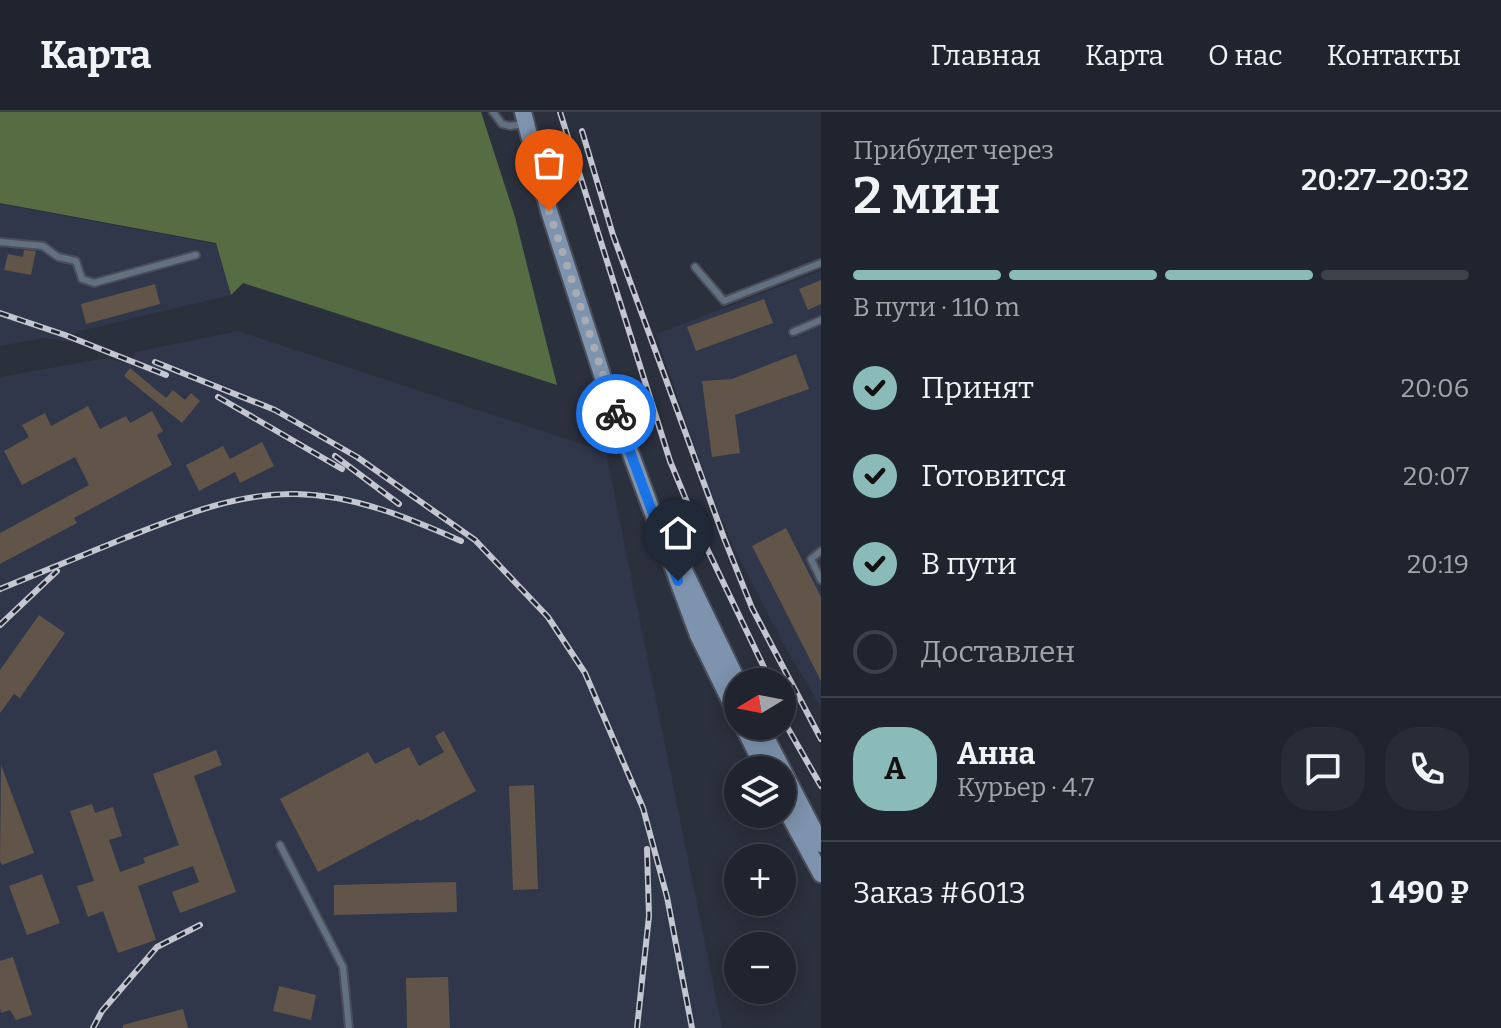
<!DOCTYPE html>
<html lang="ru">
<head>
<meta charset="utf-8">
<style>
  :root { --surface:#20242e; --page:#282c36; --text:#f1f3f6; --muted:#a2a4aa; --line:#3d414a; --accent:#8bbbb9 }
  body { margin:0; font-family:Bitter,serif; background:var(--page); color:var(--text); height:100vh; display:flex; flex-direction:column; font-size:30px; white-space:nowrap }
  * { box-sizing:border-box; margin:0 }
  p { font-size:26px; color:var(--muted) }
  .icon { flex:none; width:44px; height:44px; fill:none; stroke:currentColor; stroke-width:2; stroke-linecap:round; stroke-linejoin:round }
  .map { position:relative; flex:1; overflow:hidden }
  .panel { display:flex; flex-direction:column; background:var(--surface); width:680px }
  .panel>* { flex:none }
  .needle { width:52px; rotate:260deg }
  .fabs { position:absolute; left:724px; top:556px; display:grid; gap:16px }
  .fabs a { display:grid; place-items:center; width:72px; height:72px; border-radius:50%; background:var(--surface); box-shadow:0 4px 20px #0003,0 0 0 2px var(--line); font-size:40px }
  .pin { position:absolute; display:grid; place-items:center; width:68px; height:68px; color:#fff; margin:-82px -34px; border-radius:50% 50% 50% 0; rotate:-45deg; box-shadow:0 0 8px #0007 }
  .pin .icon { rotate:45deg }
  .courier { position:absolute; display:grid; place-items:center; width:80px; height:80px; margin:-40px; border:6px solid #1a73e8; border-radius:50%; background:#fff; color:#222; box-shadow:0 2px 10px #0007 }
  .head em { font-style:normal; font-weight:600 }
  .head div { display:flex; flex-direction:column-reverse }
  .head { display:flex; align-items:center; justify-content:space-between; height:136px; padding:0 32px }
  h1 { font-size:52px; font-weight:600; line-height:60px }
  .bar { display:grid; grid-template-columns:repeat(4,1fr); gap:12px 8px; align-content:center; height:96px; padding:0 32px }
  .bar i { height:10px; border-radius:6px; background:var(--line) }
  .bar .selected { background:var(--accent) }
  .bar p { grid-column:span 4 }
  .line { display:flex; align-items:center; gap:20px; padding:0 32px; border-top:2px solid var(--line) }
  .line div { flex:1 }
  .round { display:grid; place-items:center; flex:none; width:84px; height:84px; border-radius:32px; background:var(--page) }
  ol { padding:0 32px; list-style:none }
  li { display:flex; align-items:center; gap:24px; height:88px }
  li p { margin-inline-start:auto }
  li .icon { padding:8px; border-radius:50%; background:var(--accent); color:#111; stroke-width:4 }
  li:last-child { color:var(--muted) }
  li i { width:44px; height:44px; border:4px solid var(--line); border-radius:50% }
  header { display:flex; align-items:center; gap:48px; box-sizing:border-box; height:112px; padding:0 40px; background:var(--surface); border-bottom:2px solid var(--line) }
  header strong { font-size:38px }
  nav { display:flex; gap:44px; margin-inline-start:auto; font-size:28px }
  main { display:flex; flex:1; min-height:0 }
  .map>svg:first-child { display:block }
</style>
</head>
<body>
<header>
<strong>Карта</strong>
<nav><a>Главная</a><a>Карта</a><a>О нас</a><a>Контакты</a></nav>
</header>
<main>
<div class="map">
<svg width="821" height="916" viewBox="0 0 821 916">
  <rect width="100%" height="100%" fill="#2b303d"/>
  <path fill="#30374a" d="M0,92L216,132L231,183L76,220L72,230L44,226L0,234Z
    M821,159V595L785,535L734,436L709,376L656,222Z
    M238,219L606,340L722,916H0V265L107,246L131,252L135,240Z"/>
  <path fill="#566d44" d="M0,0H481L515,105L557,273L243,171L231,183L216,131L0,91Z"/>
  <path fill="#615449" d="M24,138L36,139L31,163L4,158L8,142L23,145Z
    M821,168V192L808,198L799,177Z
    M155,172L160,192L86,212L81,192Z
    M764,187L773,211L696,239L687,215Z
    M796,242L809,277L735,303L740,341L712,345L702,269L732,267Z
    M130,256L166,286L173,278L185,288L191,281L200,289L182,311L124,264Z
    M88,294L100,317L126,304L130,311L152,299L163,319L157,323L172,353L74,406L77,411L0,452V421L89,373L75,345L22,373L4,339L29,325L22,313L45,301L51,314Z
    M262,330L274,354L240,371L235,360L199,379L186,353L223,334L230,347Z
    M786,416L821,485V569L752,434Z
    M39,503L65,521L20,586L14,582L0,601V558Z
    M444,619L476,679L420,709L418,707L318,760L280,687L368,640L375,652L409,635L419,654L444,640L435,624Z
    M216,638L222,653L194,664L236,780L180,801L172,780L199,770L193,754L138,774L156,828L118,841L103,799L88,805L77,774L94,769L70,699L92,692L95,701L113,695L122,724L109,728L120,760L145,751L143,746L179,733L153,662Z
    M1,653L34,741L2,753L0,749Z
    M534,673L538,777L513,778L509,674Z
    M42,762L60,811L27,823L9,774Z
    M456,770L457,800L334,803V773Z
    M13,845L32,903L16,908L10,898L1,901L0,896V849Z
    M448,865L450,916H407L406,866Z
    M279,874L316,883L311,908L273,899Z
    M183,897L188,916H123V913Z"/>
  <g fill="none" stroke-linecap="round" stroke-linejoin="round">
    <defs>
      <path id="lane" d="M493,0L502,12L510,14L523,12
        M0,130L43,134L58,145L76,149L82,167L94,171L196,143
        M695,155L724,189L821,151
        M793,220L821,208
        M821,439L811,447L821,468
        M280,733L343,855L349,916"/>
      <path id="secondary" d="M523,0L549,99L606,275L698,523L738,605
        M682,454L738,570
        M743,614L765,658
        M760,614L821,732
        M782,690L821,762"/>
    </defs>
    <use href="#lane" stroke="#4a4e5b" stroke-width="10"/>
    <use href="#secondary" stroke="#4a4e5b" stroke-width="20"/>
    <use href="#lane" stroke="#627080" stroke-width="6"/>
    <use href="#secondary" stroke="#7e93ae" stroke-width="16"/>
    <defs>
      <path id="rail" d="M560,0L670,349L701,424L771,570
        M582,19L613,123L724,426L752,496L821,627
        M0,201L65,223L166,263
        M155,250L275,298L357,345L475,428L548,505L585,561L643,696L667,785L692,916
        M218,285L342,357
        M335,344L399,392
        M0,477C42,460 84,443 125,426C181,404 235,381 296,382C354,383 409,406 461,429
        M0,513L57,459
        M782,606L821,674
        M93,916L102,899L157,835L200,813
        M637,916L649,804L647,737"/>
    </defs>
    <use href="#rail" stroke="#c4c7d1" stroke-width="6"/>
    <use href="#rail" stroke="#212632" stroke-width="3" stroke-dasharray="9" stroke-linecap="butt"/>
  </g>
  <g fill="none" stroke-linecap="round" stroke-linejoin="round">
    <path stroke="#a7abb5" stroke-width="8" stroke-dasharray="0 14.4" d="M549,99L616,302"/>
    <path stroke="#1a73e8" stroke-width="10" d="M616,302L678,469"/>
  </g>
</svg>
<div class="fabs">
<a><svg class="needle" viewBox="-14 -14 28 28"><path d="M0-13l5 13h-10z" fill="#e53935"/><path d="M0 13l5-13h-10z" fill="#a2a4aa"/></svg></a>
<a><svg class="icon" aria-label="layers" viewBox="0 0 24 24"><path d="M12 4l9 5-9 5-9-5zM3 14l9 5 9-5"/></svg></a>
<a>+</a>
<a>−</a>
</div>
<div class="pin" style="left:549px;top:99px;background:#ea580c"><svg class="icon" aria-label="bag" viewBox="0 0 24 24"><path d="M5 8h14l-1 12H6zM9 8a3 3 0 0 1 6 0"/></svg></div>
<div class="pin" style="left:678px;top:469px;background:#1f2937"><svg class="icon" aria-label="home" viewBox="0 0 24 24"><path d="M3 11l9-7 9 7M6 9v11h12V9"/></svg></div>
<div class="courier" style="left:616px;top:302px"><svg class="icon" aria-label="bike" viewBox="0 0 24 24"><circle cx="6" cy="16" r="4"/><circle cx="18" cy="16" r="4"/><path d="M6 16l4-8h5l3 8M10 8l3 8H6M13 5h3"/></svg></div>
</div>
<section class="panel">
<div class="head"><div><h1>2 мин</h1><p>Прибудет через</p></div><em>20:27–20:32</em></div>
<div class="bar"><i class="selected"></i><i class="selected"></i><i class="selected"></i><i></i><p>В пути · 110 m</p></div>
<ol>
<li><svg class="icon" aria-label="check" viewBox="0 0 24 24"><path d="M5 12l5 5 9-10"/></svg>Принят<p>20:06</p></li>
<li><svg class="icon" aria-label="check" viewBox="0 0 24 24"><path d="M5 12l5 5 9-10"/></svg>Готовится<p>20:07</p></li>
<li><svg class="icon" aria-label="check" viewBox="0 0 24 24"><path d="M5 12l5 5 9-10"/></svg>В пути<p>20:19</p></li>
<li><i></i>Доставлен</li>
</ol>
<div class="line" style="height:144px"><b class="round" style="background:var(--accent);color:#111">А</b><div><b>Анна</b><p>Курьер · 4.7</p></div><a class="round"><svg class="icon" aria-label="chat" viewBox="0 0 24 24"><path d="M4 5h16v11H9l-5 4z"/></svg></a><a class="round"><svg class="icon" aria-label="phone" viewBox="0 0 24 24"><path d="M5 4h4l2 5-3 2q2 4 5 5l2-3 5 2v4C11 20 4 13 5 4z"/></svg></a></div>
<div class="line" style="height:104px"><div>Заказ #6013</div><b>1 490 ₽</b></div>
</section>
</main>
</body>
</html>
